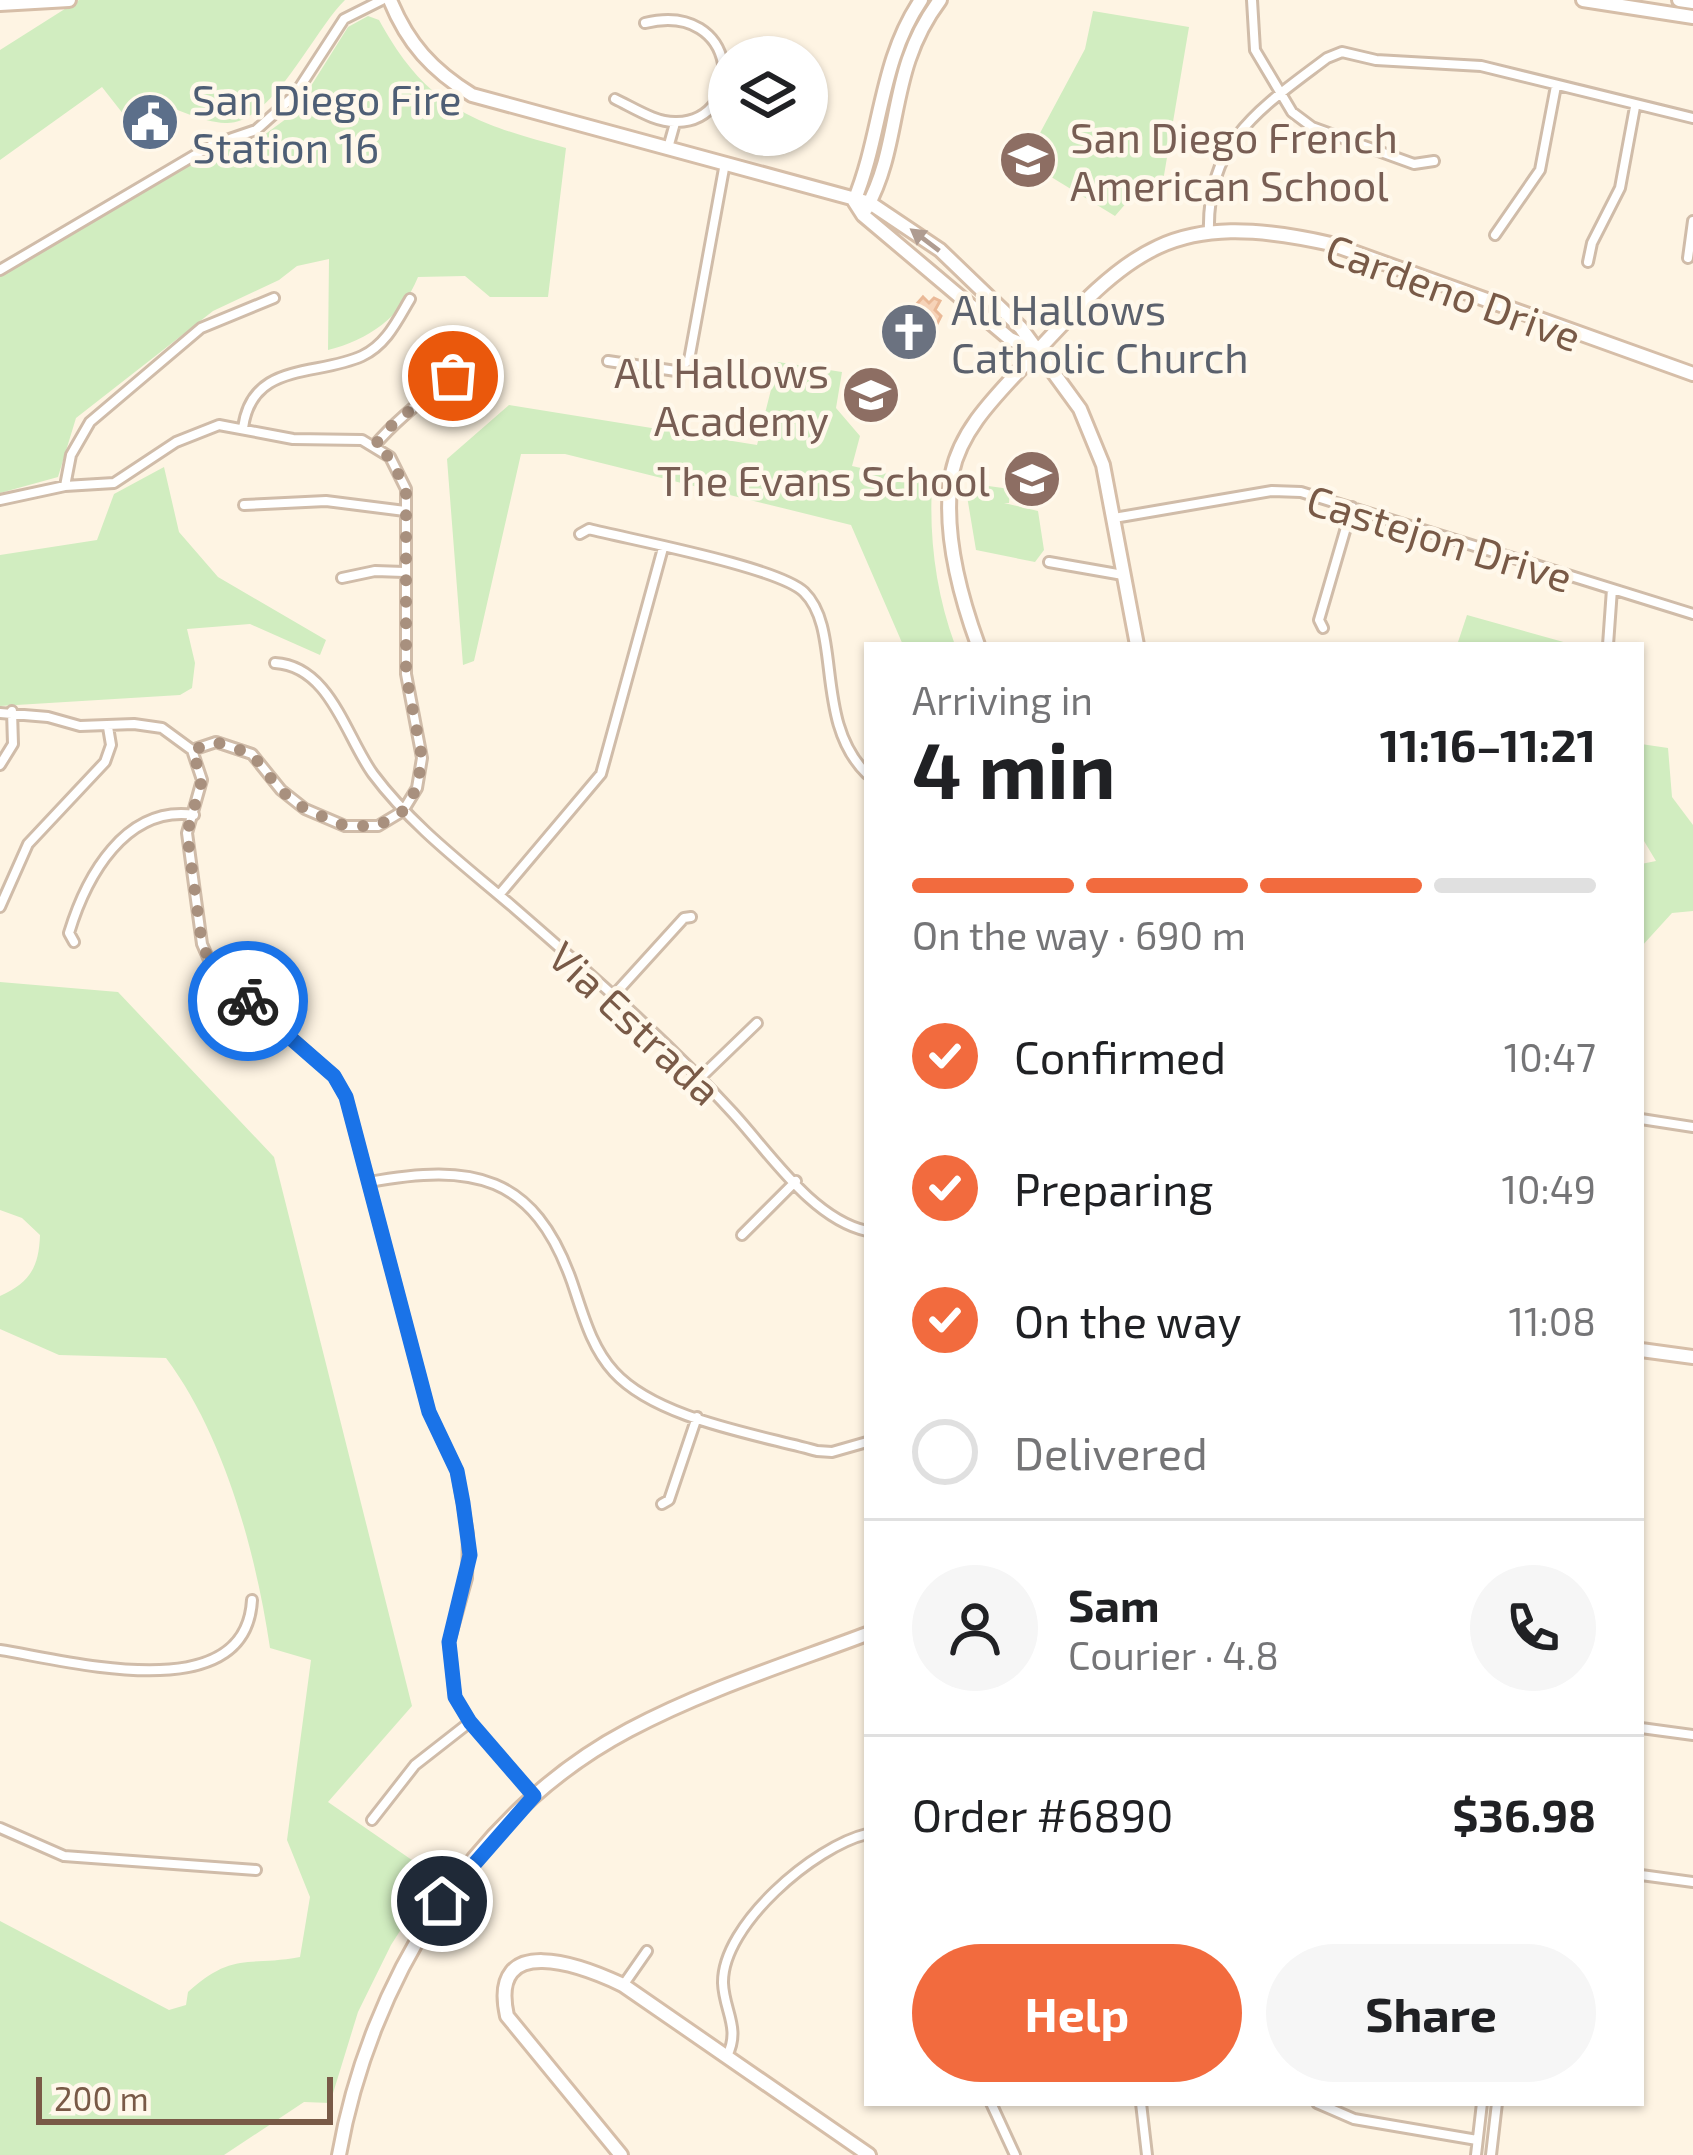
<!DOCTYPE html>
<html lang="en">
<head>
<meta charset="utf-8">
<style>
  :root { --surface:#fff; --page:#f6f6f6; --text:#202124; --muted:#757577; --line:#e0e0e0; --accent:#f26b3e }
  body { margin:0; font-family:"Exo 2",sans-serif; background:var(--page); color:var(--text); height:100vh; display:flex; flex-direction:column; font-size:45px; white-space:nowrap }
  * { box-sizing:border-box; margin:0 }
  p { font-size:39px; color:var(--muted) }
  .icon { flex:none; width:66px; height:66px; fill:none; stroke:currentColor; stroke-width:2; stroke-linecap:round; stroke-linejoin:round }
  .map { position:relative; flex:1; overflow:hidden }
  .panel { position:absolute; left:864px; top:642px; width:780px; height:1464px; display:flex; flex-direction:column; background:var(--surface); border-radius:0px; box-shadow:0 3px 9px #0004 }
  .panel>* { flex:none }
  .tools { position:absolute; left:708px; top:36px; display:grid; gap:24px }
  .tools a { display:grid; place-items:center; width:120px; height:120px; border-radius:50%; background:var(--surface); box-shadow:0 3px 9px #0004; font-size:60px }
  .scale { position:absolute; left:36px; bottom:30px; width:297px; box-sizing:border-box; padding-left:12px; border:6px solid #795a47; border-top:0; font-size:33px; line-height:42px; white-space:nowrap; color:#795a47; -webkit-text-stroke:9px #fff8eb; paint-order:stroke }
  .pin { position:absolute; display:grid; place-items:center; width:102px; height:102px; color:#fff; margin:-51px; border:6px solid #fff; border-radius:50%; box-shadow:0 3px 12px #0007 }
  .courier { position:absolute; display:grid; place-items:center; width:120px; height:120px; margin:-60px; border:9px solid #1a73e8; border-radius:50%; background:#fff; color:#222; box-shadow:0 3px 15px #0007 }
  .overview em { font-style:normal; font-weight:700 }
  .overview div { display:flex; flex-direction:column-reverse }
  .overview { display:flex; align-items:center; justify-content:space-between; height:204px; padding:0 48px }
  h1 { font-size:78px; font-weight:700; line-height:90px }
  .bar { display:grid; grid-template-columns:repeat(4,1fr); gap:18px 12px; align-content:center; height:144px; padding:0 48px }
  .bar i { height:15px; border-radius:9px; background:var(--line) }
  .bar .active { background:var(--accent) }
  .bar p { grid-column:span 4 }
  .line { display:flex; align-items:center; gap:30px; padding:0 48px; border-top:3px solid var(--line) }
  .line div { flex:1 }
  .round { display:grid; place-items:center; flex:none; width:126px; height:126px; border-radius:63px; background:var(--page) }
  ol { padding:0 48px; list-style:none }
  li { display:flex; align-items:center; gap:36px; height:132px }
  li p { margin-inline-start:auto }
  li .icon { padding:12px; border-radius:50%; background:var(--accent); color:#fff; stroke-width:4 }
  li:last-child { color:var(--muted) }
  li i { width:66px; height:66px; border:6px solid var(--line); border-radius:50% }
  .primary-button { display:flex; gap:24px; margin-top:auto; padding:24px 48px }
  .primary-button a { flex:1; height:138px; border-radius:72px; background:var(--accent); color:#fff; font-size:48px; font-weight:700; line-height:138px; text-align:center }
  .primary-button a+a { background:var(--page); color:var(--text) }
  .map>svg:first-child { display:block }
</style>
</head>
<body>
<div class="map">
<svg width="1693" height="2155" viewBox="0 0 1693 2155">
  <rect width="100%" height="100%" fill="#fef4e3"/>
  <path fill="#d1edc0" d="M79,0H345C313,31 271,126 225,123C202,122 175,108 153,101L131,124L102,87L0,160V50Z
    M1093,11L1189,27L1161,193L1141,186L1115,216L1025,161L1085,49Z
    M368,16L379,20C427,108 473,123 566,148L548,297H490L465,276L418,277C402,317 368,340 328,350L329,259L297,266L279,280L213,311L76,418L58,477L0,493V270L202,156L260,138L294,113L348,27Z
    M778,362L842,372L836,408L860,436L852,466L932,484C929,539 936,593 955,645H903L851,525L565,454H521L474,661L463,665L447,459L509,405L757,445Z
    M164,467L179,532L218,577L326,640L320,655L250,624L187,629L195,663L192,688L180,695L0,706V555L97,540L114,494Z
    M974,484L1010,489L1009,503H1004L1038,511L1044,550L1035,562L976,550L967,496Z
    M1467,615L1567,643L1566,645H1457Z
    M1641,744L1668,748L1672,797L1693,825V911L1672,913L1641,947V864L1656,861L1641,836Z
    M0,982L118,992L274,1157L412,1706L328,1802L435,1876L391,1945L358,2012L330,2103L304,2102L224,2155H0V1921L169,2010L186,2005L188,1992C234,1951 246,1967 300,1957L310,1897L287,1840L311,1660L270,1648C256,1553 224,1435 166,1358L59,1355L0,1329V1296C29,1283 39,1268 40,1235L22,1218L0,1210Z"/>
  <path fill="#f6d3b8" stroke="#eab997" stroke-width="3" d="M149,101L170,127L142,141L131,123L136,120L131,112Z
    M923,297L929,303L934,298L940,301L935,310L941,316L937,324L930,325L915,340L924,348L918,354L885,322L891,316L899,324Z"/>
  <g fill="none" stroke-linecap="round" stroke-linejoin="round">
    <defs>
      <path id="street" d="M1252,0L1255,50L1292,112L1312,127L1414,164L1434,161
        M615,99C634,108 656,123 677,122C748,120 739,0 645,23
        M668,148L675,123
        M1209,233C1206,141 1261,108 1327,58L1342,52L1376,60L1481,66L1693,118
        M1495,235L1540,170L1556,86
        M1688,258L1693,221
        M1588,262L1592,243L1620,188L1635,107
        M0,270L212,145L256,130L294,96L344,19L382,0
        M608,361L676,371L689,360L725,163
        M243,428C252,361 316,377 362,356C386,345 397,321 410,299
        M374,446C402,413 439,388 472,359
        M65,486L71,455L90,422L201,328L274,298
        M0,500L65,486L114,483L176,442L219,425L293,439L362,440L390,457L406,489V674L422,758L417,788L403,811L378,826H345L305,809L281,790L252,754L216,742L192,750
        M244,505L326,501L405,511
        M1114,518L1272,491L1301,492L1693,614
        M580,534L589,529C632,540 778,567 804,592C843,630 813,721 867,774
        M1049,562L1123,575
        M342,578L375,571L404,572
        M1323,628L1319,620L1352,507
        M1608,645L1612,589
        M275,663C330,666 346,737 373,774C411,825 464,865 512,906C588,972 664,1038 732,1112C769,1152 812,1219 867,1231
        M0,713L48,717L80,726L134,724L162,728L192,750L202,780L187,833L202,944L213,969L334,1076L346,1097L429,1412L457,1471L468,1534L467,1578L449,1642L455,1697L470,1722L534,1796
        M0,765L13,744L12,711
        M499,895L601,774L663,548
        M0,907L28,844L105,762L111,745L108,727
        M74,942L69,933C86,877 125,805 194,815
        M614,995L684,918L691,917
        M700,1078L757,1023
        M1641,1119L1693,1127
        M369,1182C472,1163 534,1174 572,1282C583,1314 591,1347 614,1372C657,1419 756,1434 817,1451L832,1452L867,1442
        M742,1235L796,1181
        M662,1504L669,1500L697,1417
        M0,1650C70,1661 246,1710 252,1600
        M1641,1728L1693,1735
        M372,1820L415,1765L470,1722
        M0,1828L64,1856L256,1870
        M1641,1875L1693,1882
        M624,1984L647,1951
        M727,2056C741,2028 724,2011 723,1983C722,1925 815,1846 867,1834
        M991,2103L1015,2155
        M1141,2103L1147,2155
        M1317,2103L1354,2119L1477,2140
        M1476,2155L1482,2103
        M1491,2155L1497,2103"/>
      <path id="secondary" d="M390,0C408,44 432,70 472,95L870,203L940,250L1021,328L1080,409L1103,465L1137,645
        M1583,0L1693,17
        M1679,0L1693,2
        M0,4L69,0
        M854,201L863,215L1010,339L1037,351
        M854,201C882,134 879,62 921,0
        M866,209C904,140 886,72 940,0
        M978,645C959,593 942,529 952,473C961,428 999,393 1029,360C1131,249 1171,208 1331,244L1693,374
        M1641,1350L1693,1357
        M339,2155C369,1984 472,1813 629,1730C704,1690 787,1664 867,1634
        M621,2155L507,2016C488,1930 583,1966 623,1985L869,2155"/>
    </defs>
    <use href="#street" stroke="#d0bca9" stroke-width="14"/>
    <use href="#secondary" stroke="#d6bea8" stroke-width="18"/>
    <use href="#street" stroke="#fff" stroke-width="8"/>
    <use href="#secondary" stroke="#fff" stroke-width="12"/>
  </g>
  <defs><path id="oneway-solid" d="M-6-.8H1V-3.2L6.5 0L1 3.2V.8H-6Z" transform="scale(3)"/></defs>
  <use fill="#af9c91" href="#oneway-solid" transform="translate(925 240) rotate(-143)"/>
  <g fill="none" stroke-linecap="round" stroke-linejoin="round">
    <path stroke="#a8907e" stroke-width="12" stroke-dasharray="0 21.6" d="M248,1001L213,969L202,944L187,833L202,780L192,750L216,742L252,754L280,790L305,809L345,826H378L403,811L417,788L422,758L406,674V489L390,458L374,446L393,424L453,376"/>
    <path stroke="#1a73e8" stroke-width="15" d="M248,1001L334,1076L346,1097L429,1412L457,1471L463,1503L470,1555L449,1642L455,1697L470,1722L534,1796L442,1901"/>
  </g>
  <defs>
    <symbol id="civic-disc" viewBox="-11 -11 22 22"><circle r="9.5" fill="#5c6f8a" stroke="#fff8eb"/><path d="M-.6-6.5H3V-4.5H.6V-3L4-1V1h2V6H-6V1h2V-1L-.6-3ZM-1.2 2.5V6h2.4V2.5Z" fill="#fff"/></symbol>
    <symbol id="school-disc" viewBox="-11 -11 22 22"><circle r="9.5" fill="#8d6e63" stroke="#fff8eb"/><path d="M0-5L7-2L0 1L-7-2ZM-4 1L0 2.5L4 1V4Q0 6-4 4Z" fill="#fff"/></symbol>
    <symbol id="church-disc" viewBox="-11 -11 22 22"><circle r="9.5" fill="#6b7280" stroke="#fff8eb"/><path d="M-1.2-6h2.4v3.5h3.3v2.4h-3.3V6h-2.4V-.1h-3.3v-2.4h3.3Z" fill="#fff"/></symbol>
  </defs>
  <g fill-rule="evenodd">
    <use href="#civic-disc" x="117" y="89" width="66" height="66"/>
    <use href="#school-disc" x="995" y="127" width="66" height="66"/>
    <use href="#church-disc" x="876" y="299" width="66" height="66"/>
    <use href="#school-disc" x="838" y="362" width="66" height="66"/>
    <use href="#school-disc" x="999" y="446" width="66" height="66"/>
  </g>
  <g text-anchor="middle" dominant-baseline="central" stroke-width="9" stroke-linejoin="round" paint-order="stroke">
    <g font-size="42" fill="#4e5e75" stroke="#fff8eb" text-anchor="start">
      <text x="192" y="98">San Diego Fire<tspan x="192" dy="48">Station 16</tspan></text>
    </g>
    <g font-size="42" fill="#785e54" stroke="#fff8eb" text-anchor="end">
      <text x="1070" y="136" text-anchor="start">San Diego French<tspan x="1070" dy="48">American School</tspan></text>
      <text x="829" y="371">All Hallows<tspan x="829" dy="48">Academy</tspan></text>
      <text x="990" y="479">The Evans School</text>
    </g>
    <g font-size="42" fill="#795a47" stroke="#fff8eb">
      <text transform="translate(1454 291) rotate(20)">Cardeno Drive</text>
      <text transform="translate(1440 537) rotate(17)">Castejon Drive</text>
      <text transform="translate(636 1022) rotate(43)">Via Estrada</text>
    </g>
    <g font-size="42" fill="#5b616d" stroke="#fff8eb" text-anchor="start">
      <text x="951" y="308">All Hallows<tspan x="951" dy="48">Catholic Church</tspan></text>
    </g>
  </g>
</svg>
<div class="tools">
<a><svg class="icon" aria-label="layers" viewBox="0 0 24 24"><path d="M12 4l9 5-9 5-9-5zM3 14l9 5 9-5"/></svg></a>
</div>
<div class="scale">200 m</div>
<div class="pin" style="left:453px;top:376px;background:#ea580c"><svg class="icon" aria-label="bag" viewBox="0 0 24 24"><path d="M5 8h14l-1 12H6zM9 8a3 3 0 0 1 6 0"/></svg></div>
<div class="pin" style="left:442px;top:1901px;background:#1f2937"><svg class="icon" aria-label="home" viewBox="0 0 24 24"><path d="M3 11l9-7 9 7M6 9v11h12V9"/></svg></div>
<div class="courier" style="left:248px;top:1001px"><svg class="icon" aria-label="bike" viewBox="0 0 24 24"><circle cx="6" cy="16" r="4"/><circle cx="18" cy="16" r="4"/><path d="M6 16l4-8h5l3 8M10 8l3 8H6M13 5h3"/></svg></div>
<section class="panel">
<div class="overview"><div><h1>4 min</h1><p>Arriving in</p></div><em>11:16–11:21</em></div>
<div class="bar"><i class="active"></i><i class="active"></i><i class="active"></i><i></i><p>On the way · 690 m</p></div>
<ol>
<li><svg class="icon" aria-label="check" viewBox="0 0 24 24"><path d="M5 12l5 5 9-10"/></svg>Confirmed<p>10:47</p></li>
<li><svg class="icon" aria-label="check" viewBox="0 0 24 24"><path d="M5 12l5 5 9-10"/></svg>Preparing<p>10:49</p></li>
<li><svg class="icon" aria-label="check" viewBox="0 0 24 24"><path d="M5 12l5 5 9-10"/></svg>On the way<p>11:08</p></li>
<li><i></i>Delivered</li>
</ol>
<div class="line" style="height:216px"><a class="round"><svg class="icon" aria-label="person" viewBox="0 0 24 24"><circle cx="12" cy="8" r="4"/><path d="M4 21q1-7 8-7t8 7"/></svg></a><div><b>Sam</b><p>Courier · 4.8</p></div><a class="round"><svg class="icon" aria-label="phone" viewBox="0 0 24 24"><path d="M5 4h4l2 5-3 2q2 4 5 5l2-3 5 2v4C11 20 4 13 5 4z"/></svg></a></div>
<div class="line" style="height:156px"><div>Order #6890</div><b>$36.98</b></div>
<div class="primary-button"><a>Help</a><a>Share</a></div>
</section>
</div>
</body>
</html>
